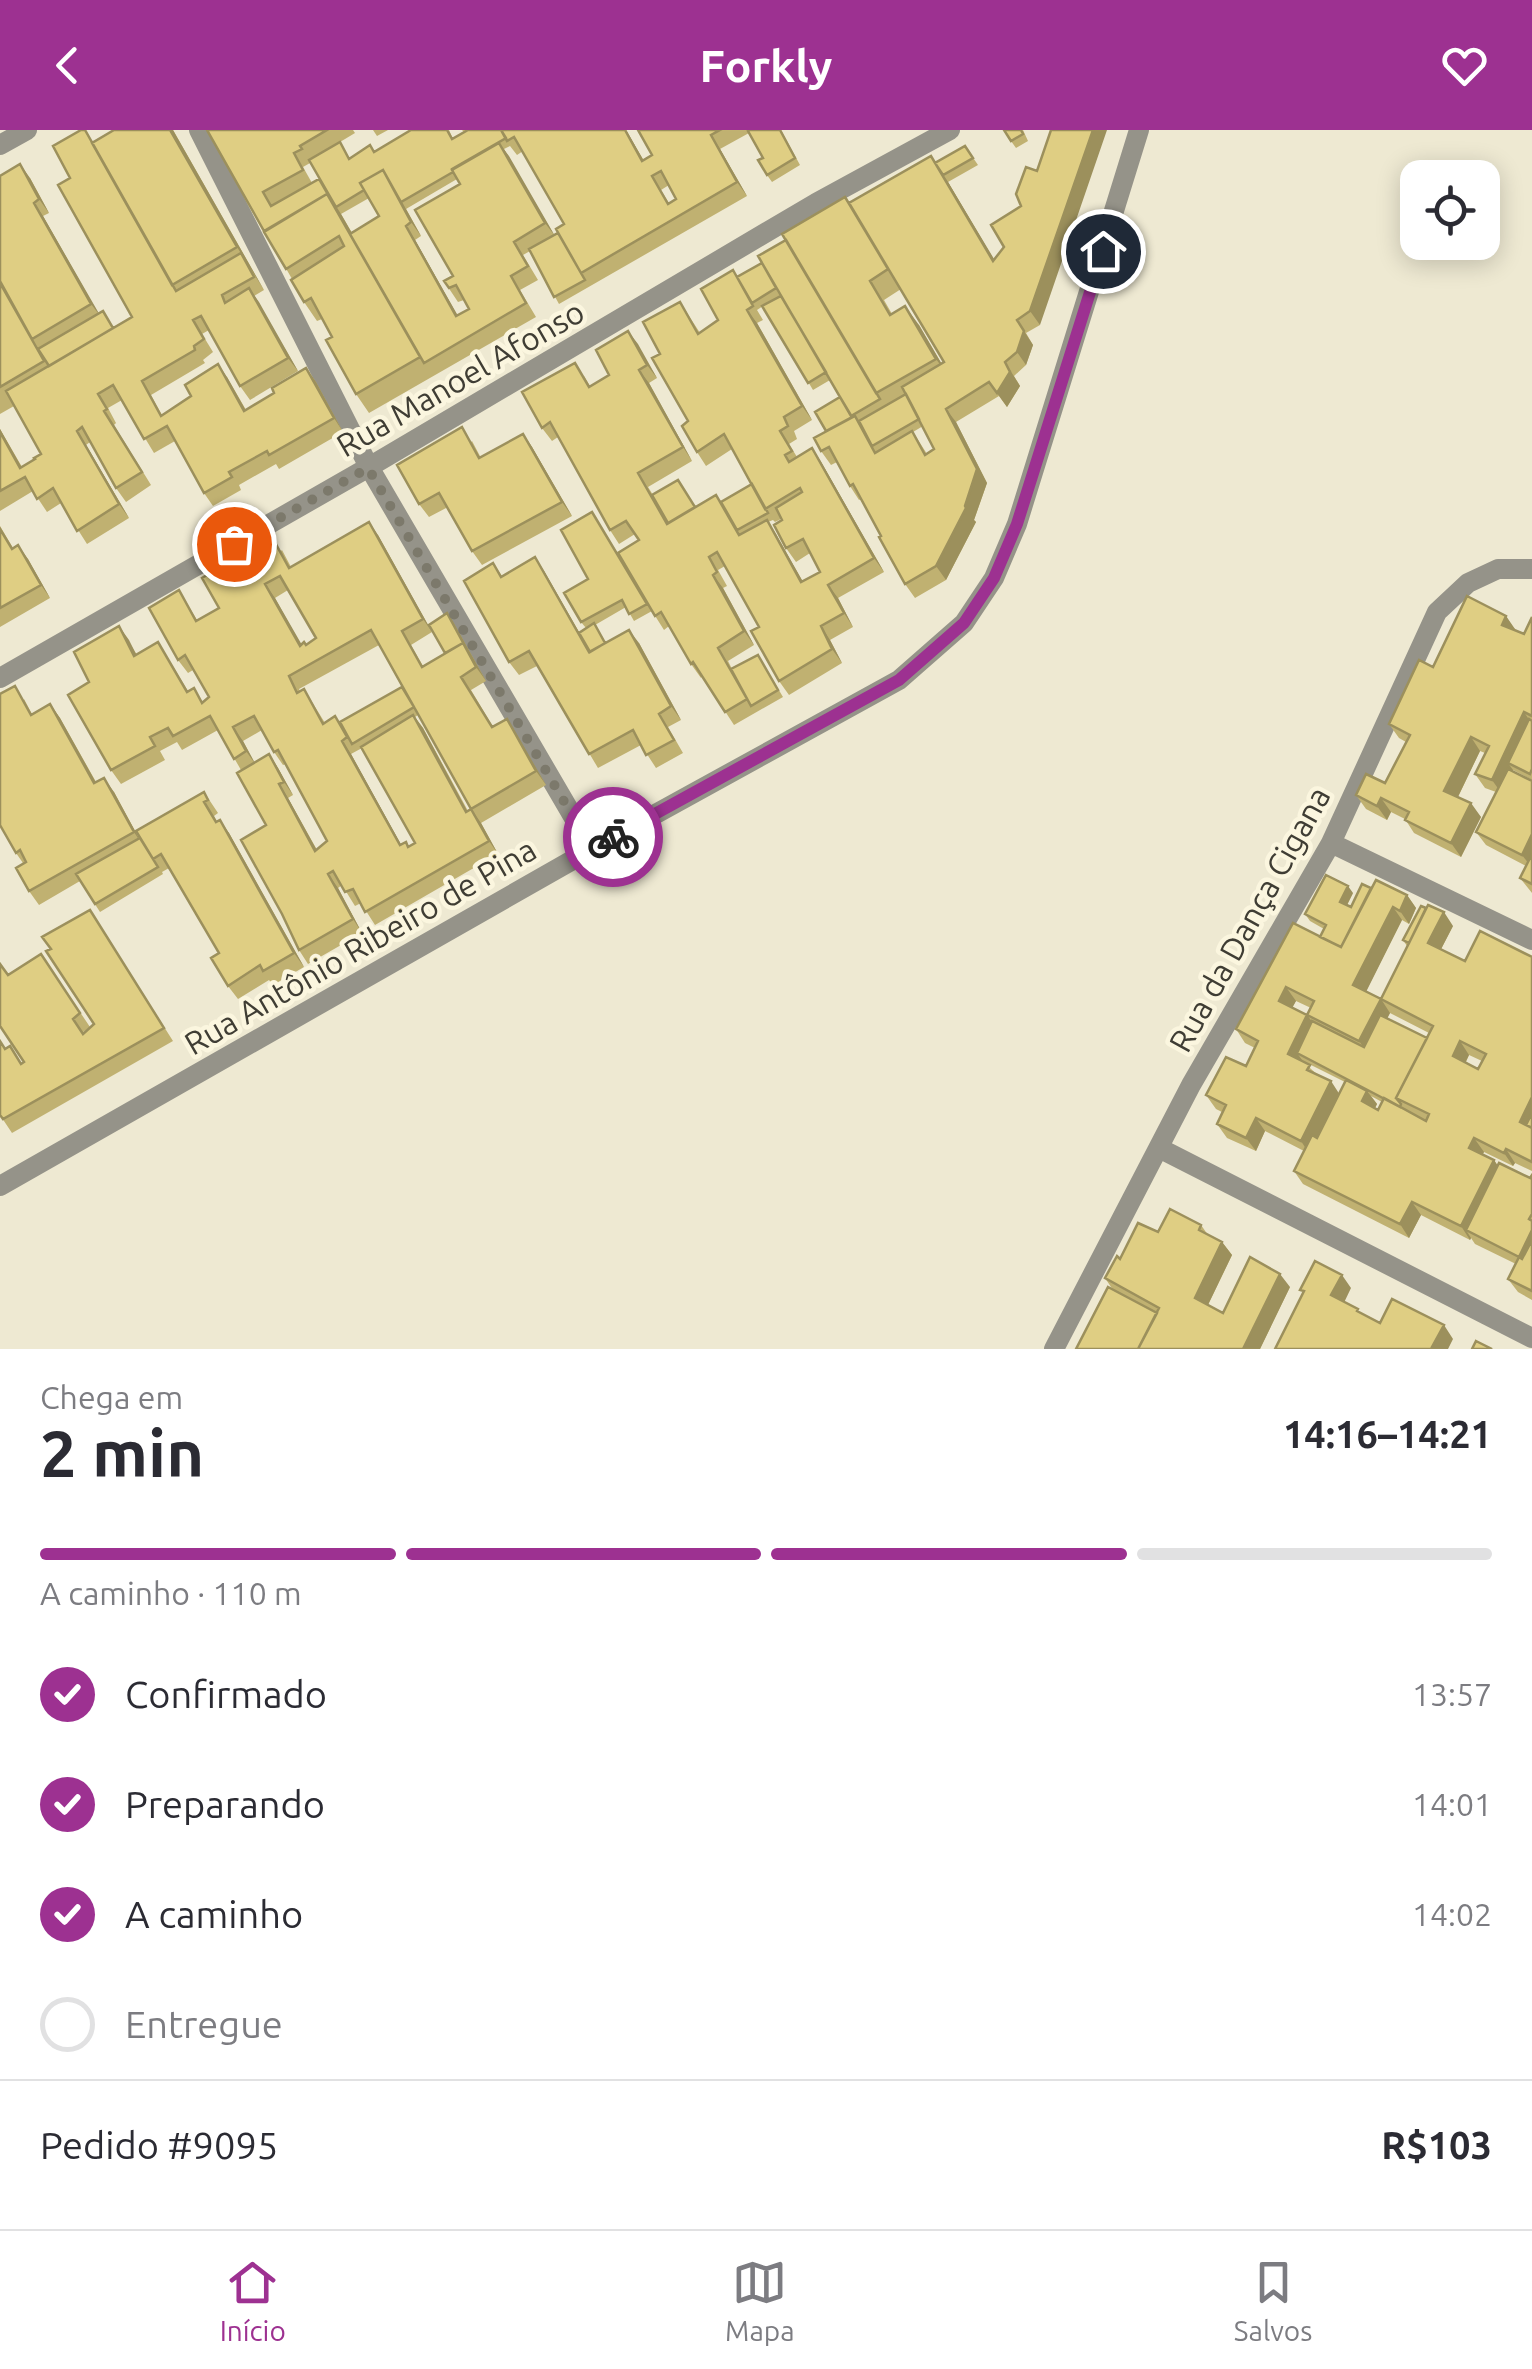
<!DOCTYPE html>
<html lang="pt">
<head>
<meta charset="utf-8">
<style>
  :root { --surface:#fff; --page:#f2f2f3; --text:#2b2b33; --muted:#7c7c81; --line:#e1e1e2; --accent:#9d3191 }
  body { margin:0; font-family:Ubuntu,sans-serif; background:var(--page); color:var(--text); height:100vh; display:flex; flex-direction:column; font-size:38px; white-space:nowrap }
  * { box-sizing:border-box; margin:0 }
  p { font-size:32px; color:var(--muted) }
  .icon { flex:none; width:55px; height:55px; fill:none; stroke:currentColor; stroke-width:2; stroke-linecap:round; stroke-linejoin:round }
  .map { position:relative; height:1219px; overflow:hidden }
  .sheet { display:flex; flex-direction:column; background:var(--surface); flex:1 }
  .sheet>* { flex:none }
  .fabs { position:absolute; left:1400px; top:30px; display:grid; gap:20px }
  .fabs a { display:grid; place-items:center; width:100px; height:100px; border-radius:20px; background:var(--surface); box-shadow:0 5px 25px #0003; font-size:50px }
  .pin { position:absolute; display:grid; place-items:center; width:85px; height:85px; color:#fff; margin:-42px; border:5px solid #fff; border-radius:50%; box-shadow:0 2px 10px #0007 }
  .courier { position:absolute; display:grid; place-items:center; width:100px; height:100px; margin:-50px; border:8px solid #9d3191; border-radius:50%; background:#fff; color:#222; box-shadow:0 2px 12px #0007 }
  .headline em { font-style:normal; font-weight:700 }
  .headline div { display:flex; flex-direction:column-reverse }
  .headline { display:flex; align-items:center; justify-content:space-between; height:170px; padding:0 40px }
  h1 { font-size:65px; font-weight:700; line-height:75px }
  .bar { display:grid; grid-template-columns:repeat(4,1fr); gap:15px 10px; align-content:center; height:120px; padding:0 40px }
  .bar i { height:12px; border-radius:8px; background:var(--line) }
  .bar .current { background:var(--accent) }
  .bar p { grid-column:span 4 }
  .line { display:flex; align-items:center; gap:25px; padding:0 40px; border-top:2px solid var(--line) }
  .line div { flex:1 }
  ol { padding:0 40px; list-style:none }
  li { display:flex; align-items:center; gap:30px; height:110px }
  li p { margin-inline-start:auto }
  li .icon { padding:10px; border-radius:50%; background:var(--accent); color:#fff; stroke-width:4 }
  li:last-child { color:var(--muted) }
  li i { width:55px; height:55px; border:5px solid var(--line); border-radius:50% }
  header { display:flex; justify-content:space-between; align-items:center; height:130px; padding:0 40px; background:var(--accent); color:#fff; font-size:45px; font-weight:700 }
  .tab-bar { display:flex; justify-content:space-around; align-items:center; height:140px; border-top:2px solid var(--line); background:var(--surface); font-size:28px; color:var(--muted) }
  .tab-bar a { display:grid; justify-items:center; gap:5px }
  .tab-bar .current { color:var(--accent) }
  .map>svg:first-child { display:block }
</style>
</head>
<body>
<header><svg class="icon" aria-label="back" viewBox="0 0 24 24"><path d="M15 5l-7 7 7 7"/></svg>Forkly<svg class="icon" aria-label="heart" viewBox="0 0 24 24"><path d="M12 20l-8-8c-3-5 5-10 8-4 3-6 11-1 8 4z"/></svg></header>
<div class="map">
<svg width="1532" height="1219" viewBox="0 0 1532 1219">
  <rect width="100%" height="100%" fill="#eee9d2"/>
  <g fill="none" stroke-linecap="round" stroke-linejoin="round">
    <path stroke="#959389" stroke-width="20" d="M199,0L369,337L592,719"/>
    <path stroke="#959389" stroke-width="20" d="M0,548L369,337L816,73L950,0
      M1331,713L1532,810
      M1159,1018L1532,1208
      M0,1056L592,719L899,550L964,493L994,448L1017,394L1139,0
      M1054,1219L1191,955L1331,713L1437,482L1468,453L1498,439H1532"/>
    <path stroke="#959389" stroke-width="20" d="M0,15L27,0"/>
  </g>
  <path fill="#c0b171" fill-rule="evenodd" d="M173,0L264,160L254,166L298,241L250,270L240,256L209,200L202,204L213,222L203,230L205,233L151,265L162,285L227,247L246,280L274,263L306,238L316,252L343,302L279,339L276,334L239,355L241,360L213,376L204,363L175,311L154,323L122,270L108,278L116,293L114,295L151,355L126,372L116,358L90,312L86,315L129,388L87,414L61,373L47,382L33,361L0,381V299L22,337L41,324L14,276L0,284V46L30,48L49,83L43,86L98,183L113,198L132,187L70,48L94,12Z
    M207,0H353L355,3L310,30L350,28L449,0L453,9L464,2L462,0H626L644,31L652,25L638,0H781L800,35L772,52L767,45L763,28L749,3L720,19L747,66L559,174L530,121L523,125L538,150L520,160L536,187L369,283L356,264L332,207L322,189L317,191L304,172L292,149ZM510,16L517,25L523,21L564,94L558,103L554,105L504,19ZM310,33L325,58L312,53L303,37ZM457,49L460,54L453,146L444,151L458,172L464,170L469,179L457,185L415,110L421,106L405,77L406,79ZM669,55L676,69L669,73L661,60ZM369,68L379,86L352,103L341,84Z
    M373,0H388L377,6Z
    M1023,0L1028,11L1016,18L1011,11Z
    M965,16L978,35L948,52L994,130L1004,117L1021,76L1026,37L1040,195L1026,203L1033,215L1026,235L1014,246L1020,256L1007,277L999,266L956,292L987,353L974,390L976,392L946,450L915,468L905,454L861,369L859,370L850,356L837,332L831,335L821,321L826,301L840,267L830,250L813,260L763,176L757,180L763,190L757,193L812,290L794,301L797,309L789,314L797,327L812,318L821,332L884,442L838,468L853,497L830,510L842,533L789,565L779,551L759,497L725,436L718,440L727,456L723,458L754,515L728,531L732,539L758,525L783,567L734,595L702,546L701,548L691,534L669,496L664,500L652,481L634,491L626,477L595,495L606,513H639L681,590L668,597L683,623L656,638L641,615L598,638L537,536L519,545L509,532L493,433L502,446L544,441L579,502L586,498L581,492L625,436L639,410L635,404L619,414L610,400L558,307L552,311L542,298L584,246L590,256L609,245L628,201L657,248L649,253L692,331L648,357L653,365L695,377L721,372L752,354L732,319L706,336L697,322L688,291L660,224L680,172L700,203L718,190L737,147L762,133L849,73L935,33ZM901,159L944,232L941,233L919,195L892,184L884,170ZM923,296L934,319L927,324L913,302ZM781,389L786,418L796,432L810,423L820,442L803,452L768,392L773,390L775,392Z
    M523,304L532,317L572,386L482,435L472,421L448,377L429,387L419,374L472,311L481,328Z
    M0,396L13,418L28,429L50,468L0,497Z
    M378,405L432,502L411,515L423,536L445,523L452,490L486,551L471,560L493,597L507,589L546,655L481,693L498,724L375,795L361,773L355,776L342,755L338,758L362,803L308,834L299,820L266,695L241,640L218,600L182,620L177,612L160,621L165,630L121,654L111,640L89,552L119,496L137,525L158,512L188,561L204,572L209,567L193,540L188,543L178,530L179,460L197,490L219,478L282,420L291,437ZM288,460L316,508L306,515H301L275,468ZM379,515L402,557L340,592L325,593L304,559L300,561L299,559ZM418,585L471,679L468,681L423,598L415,587ZM262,600L274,622L283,635L286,634L327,711L317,720L288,668L293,665L278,638L269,624L254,632L243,611ZM362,618L415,713L409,717L401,715L351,624Z
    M1506,486L1515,501L1524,504L1532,487V650L1513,640L1512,641L1532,651V763L1520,748L1526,736L1486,715L1476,702L1496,662L1485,658L1475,644L1485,623L1480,621L1458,667L1481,687L1461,727L1414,703L1405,689L1391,682L1387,690L1366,679L1356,665L1385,653L1406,612L1399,608L1389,594L1433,537Z
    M24,569L32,584L50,574L60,588L96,652L114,662L139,708L204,662L218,683L214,686L217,692L229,703L304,837L273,855L269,850L238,869L228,856L219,823L169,738L162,742L163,744L100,782L80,751L39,775L29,761L23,733L16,723Z
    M1371,758L1407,765L1416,778L1409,794L1402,790L1366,861L1381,869L1407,816L1403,810L1453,796L1441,819L1465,831L1532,827V1041L1515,1033L1513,1036L1484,1022L1482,1024L1494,1030L1498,1036L1530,1048L1532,1045V1170L1518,1162L1508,1149L1516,1134L1475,1114L1471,1108L1470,1110L1421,1085L1409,1108L1303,1054L1294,1041L1304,1021L1265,1001L1256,1021L1227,1008L1217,994L1222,982L1216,979L1206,965L1246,936L1255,918L1245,913L1236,899L1320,807L1324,799L1310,791L1305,784L1353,763L1347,775L1351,777ZM1296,871L1311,878L1307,885L1292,877ZM1390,883L1429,903L1427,908L1387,888ZM1469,925L1482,931L1478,939L1466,932ZM1301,930L1345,952L1339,964ZM1371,966L1382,972L1378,980L1375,978L1377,974Z
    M90,780L173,911L12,1003L0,985L6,919L22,934L24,932L8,845L41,824L90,897L83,902L84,904L94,894L51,819Z
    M1201,1095L1208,1105L1222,1112L1232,1125L1208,1175L1223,1183L1290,1157L1260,1219H1076L1113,1160L1105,1148L1120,1129L1158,1102Z"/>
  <path fill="#9c905c" d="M170,0H173L264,160L237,117Z
    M625,0H626L652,45L642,31Z
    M1093,0H1107L1040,195L1030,181Z
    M711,5L720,19L747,66L737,52Z
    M499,13L509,26L555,106L545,93Z
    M20,34L30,48L49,83L39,69Z
    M383,40L392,54L421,106L411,92Z
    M943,45L948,52L1003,144L993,131Z
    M319,49L341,84L426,232L424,233Z
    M34,73L43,86L101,187L91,174Z
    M406,96L415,110L466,200L456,186Z
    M249,158L259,172L298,241L288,228Z
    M905,176L919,195L950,248L936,229Z
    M747,180L757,193L812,290L802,276Z
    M1017,190L1033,215L1026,235L1017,222Z
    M628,201L638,214L657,248L647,235Z
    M1005,232L1020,256L1007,277L997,263Z
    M218,234L227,247L254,295L244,281Z
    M306,238L316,252L343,302L334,288Z
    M639,240L649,253L692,331L683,317Z
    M946,279L956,292L987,353L974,390L976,392L946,450L936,436L965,376Z
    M0,299L30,352L20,338L0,302Z
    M77,301L86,315L129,388L119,374Z
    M523,304L532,317L572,386L562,372Z
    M812,318L821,332L884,442L874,428Z
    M767,390L776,404L811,466L801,452Z
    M369,392L378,405L432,502L423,489Z
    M18,415L28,429L50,468L41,455Z
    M535,427L544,441L590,522H589Z
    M713,445L723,458L754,515L744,501Z
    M265,454L275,468L310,529L300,516Z
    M828,455L838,468L853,497L844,483Z
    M447,483L452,490L486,551L476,537Z
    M1506,486L1515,499L1511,508L1502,495Z
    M119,496L129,510L144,540L134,526Z
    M821,496L830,510L842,533L832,519Z
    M629,500L639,513L681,590L671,576Z
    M50,574L60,588L104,667L94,653Z
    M1524,582L1532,594L1508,633L1513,640L1502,664L1492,650Z
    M413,585L423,598L475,696L466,682Z
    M507,589L516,603L546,655L536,641Z
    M233,597L243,611L256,635L246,621Z
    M1471,607L1480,621L1454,675L1444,661Z
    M342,611L351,624L409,729L400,715Z
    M269,624L278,638L293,665L284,652Z
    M104,648L114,662L143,716L134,702Z
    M279,654L288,668L325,735L315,721Z
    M1381,668L1391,682L1387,690L1377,676Z
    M1471,673L1481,687L1461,727L1451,713Z
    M471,679L481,693L498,724L489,711Z
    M220,690L229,703L304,837L294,823Z
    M1532,704V738L1522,725Z
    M328,744L338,758L362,803L353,789Z
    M1348,756L1353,763L1345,779L1340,772Z
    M1407,765L1416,778L1409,794L1400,781Z
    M1393,777L1402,790L1363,868L1353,855Z
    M1444,782L1453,796L1437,827L1428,813Z
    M1286,857L1296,871L1289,884L1279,871Z
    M1381,869L1390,883L1369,925L1359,911Z
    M1307,885L1317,898L1297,923L1302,930L1298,937L1288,924Z
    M1460,911L1469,925L1462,939L1453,926Z
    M1331,951L1340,965L1310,1025L1301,1011Z
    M1367,961L1377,974L1372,984L1362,971Z
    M1532,967V1000L1520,992Z
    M1256,988L1265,1001L1256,1021L1246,1008Z
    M1474,1008L1484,1022L1479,1032L1469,1018Z
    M1506,1019L1515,1033L1513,1036L1504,1023Z
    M1494,1030L1503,1044L1466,1100L1471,1108L1470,1110L1461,1096Z
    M1412,1072L1421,1085L1409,1108L1400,1094Z
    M1532,1100V1133L1519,1127Z
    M1222,1112L1232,1125L1205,1181L1195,1168Z
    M1280,1144L1290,1157L1260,1219H1243Z
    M1342,1145L1351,1158L1341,1179L1331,1165Z
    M1444,1195L1453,1209L1448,1219H1433L1432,1217Z"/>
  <path fill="#dfce83" stroke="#9c905c" stroke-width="2.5" fill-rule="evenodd" d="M81,0H85L176,161L241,123L254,147L222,165L225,173L249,158L288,228L240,256L201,186L193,190L204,209L194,216L195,220L142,251L161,286L191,266L185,255L218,234L244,281L274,263L272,258L306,238L334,288L269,325L267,321L229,342L232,347L204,363L167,296L144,309L113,255L98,264L107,279L104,281L142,342L116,358L82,297L77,301L119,374L77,401L53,358L37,369L25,347L0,361V302L20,338L35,329L34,328L41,324L6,261L132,187L58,55L70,48L53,16Z
    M114,0H170L237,117L172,155L92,13Z
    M207,0H327L300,16L302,19L294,23L303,40L263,62L271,76L319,49L331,70L327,64L264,101Z
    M411,0H447L452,9L468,0H501L506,8L452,39L453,42L401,72L383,40L360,53L364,60L336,77L309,30L340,12L349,29L370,15L374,22Z
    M501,0H625L642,31L652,25L638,0H720L711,5L737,52L581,143L556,99L564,94L514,7L507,11ZM661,41L676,69L668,74L652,46Z
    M750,0H780L795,28L767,45L758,30L763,28L748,1Z
    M1004,0H1021L1023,4L1011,11Z
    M1051,0H1093L1030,181L1017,190L1024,201L1017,222L1005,232L1010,242L997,263L989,252L946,279L977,339L965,376L966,378L936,436L905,454L879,407L881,406L853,354L850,356L829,317L821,321L814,308L855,286L875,323L912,301L925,325L934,319L902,257L944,232L849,73L931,26L993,131L1004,117L991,95L1021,76L1016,64L1026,37L1037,41Z
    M499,13L545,93L514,112L528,136L511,146L526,173L424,233L350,104L379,86L360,53L383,40L411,92L406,96L456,186L469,179L456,155L449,158L444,151L453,146L415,80L460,54L452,40Z
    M965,16L973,28L943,45L935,33Z
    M20,34L39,69L34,73L91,174L32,209L0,151V46Z
    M327,64L420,227L356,264L326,210L332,207L311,168L304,172L291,150L344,116L339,106L286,139L264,102Z
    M845,67L888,139L870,151L890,185L905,176L936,229L876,263L782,104Z
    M558,103L585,150L554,167L529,119Z
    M786,110L880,269L851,286L758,126Z
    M762,133L776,158L752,173L737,147Z
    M733,140L753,176L747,180L802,276L784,287L788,296L780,301L792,321L785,325L789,332L812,318L874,428L828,455L844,483L821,496L832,519L779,551L751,501L759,497L717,422L709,427L717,442L713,445L744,501L718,518L747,569L725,582L693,532L691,534L661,482L655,486L618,423L639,410L626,391L610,400L550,292L542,298L522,262L575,233L589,257L609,245L596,220L628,201L647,235L639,240L683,317L638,343L667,394L716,365L739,405L767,390L801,452L820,442L803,409L786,418L774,395L782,390L776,378L802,362L800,358L765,379L724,304L697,322L682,296L688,291L652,228L660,224L643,192L680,172L698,204L718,190L701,159Z
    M0,153L44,231L0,257Z
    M781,166L826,242L808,253L762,176Z
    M103,181L113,198L49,236L38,219Z
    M906,264L919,289L872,316L859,291Z
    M840,267L852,287L826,301L815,282Z
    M462,297L479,328L523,304L562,372L472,421L439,363L419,374L397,335Z
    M678,350L695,377L668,393L652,365Z
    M752,354L768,383L737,400L721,372Z
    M592,382L647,474L629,484L622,470L581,492L564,463L588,449L561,400Z
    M369,392L423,489L402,501L422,537L463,513L476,537L461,547L492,597L507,589L536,641L471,679L489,711L365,782L353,759L345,762L333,741L328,744L353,789L299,820L282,784L241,710L266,695L237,643L269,624L284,652L279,654L315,721L327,711L278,620L274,622L254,586L233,597L246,621L234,629L210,586L173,606L168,598L150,607L155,616L111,640L68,565L89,552L74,522L119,496L134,526L158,512L187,562L194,558L202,573L209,567L185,525L178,530L149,478L179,460L196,491L219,478L202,448L272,407L289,438ZM280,446L316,508L306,515L304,512L300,516L265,454ZM371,500L471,679L466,682L413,585L361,617L415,713L408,717L406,712L400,715L342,611L347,607L335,586L323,594L304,559L297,563L289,546Z
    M0,399L12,419L18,415L41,455L0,478Z
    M535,427L589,522L629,500L671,576L659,584L674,610L646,625L633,600L589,624L529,521L509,532L464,451L493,433L501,447Z
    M1467,466L1506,486L1502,495L1524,504L1532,487V586L1524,582L1492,650L1475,644L1489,616L1471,607L1444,661L1471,673L1451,713L1405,690L1409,682L1381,668L1377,676L1356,665L1366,644L1385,653L1410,605L1389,594L1419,530L1433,537Z
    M447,483L467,520L463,513L445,523L429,495Z
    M594,493L605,513L590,522L579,503Z
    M758,525L778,560L751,576L731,539Z
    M15,556L31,585L50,574L94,653L104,648L134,702L29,761L16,738L26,732L20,720L16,723L0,695V564Z
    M402,557L414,577L352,614L340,592Z
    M1529,589L1532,591V639L1530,644L1508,633Z
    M1508,639L1532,651V704L1522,725L1476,702Z
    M204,662L208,670L204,672L216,692L220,690L294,823L263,841L260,835L228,856L211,828L219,823L161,724L153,729L136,701Z
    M140,708L158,737L95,774L76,744Z
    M1532,724V754L1520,748Z
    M1326,745L1348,756L1340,772L1351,777L1362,754L1371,758L1341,817L1320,807L1326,795L1305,784Z
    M1376,750L1407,765L1400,781L1393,777L1353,855L1381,869L1359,911L1307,885L1288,924L1310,935L1307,940L1331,951L1301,1011L1256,988L1246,1008L1217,994L1226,975L1206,965L1226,927L1246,936L1258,911L1236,899L1293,793L1341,817ZM1286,857L1314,871L1307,885L1279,871Z
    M1428,775L1444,782L1428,813L1465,831L1480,801L1532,827V967L1520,992L1532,998V1032L1506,1019L1504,1023L1474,1008L1469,1018L1494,1030L1461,1096L1412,1072L1400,1094L1294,1041L1312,1005L1317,1008L1346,950L1367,961L1362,971L1378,980L1384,968L1426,991L1429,984L1396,968L1433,896L1381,869ZM1460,911L1486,924L1478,939L1453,926Z
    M1421,776L1426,778L1409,813L1403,810Z
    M90,780L164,898L3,989L0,985V911L5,919L10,916L21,934L24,932L0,896V834L8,845L41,824L80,883L73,889L83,904L94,894L46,821L51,819L42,807Z
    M1380,885L1427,908L1396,968L1401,974L1400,977L1297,923L1312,891L1364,917Z
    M1532,983V998L1526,995Z
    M1499,1033L1530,1048L1532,1045V1084L1529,1089L1532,1091V1100L1519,1127L1522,1129L1532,1110V1161L1508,1149L1519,1127L1466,1100Z
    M1170,1079L1201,1095L1199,1100L1222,1112L1195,1168L1223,1183L1250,1127L1280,1144L1243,1219H1138L1159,1178L1105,1148L1117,1126L1120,1129L1138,1093L1158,1102Z
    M1315,1131L1342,1145L1331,1165L1358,1179L1357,1181L1380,1193L1392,1169L1444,1195L1432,1217L1436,1219H1275L1304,1161L1300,1160Z
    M1108,1157L1157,1183L1138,1219H1076Z
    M1476,1211L1492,1219H1472Z"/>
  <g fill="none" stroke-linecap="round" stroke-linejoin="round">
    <path stroke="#7c796b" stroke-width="10" stroke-dasharray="0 18" d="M234,414L368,338L592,719L613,707"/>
    <path stroke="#9d3191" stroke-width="12" d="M613,707L899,550L964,493L994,448L1017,394L1103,121"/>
  </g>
  <g text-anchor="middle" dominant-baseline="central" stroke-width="9" stroke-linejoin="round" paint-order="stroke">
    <g font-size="32" fill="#3f3d34" stroke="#fbf6df">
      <text transform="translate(460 248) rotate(-30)">Rua Manoel Afonso</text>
      <text transform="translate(1249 789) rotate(-61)">Rua da Dança Cigana</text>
      <text transform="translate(360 816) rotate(-30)">Rua Antônio Ribeiro de Pina</text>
    </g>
  </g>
</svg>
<div class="fabs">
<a><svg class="icon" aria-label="locate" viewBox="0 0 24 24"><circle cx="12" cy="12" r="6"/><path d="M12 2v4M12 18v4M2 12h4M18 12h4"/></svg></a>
</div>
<div class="pin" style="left:234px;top:414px;background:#ea580c"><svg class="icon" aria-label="bag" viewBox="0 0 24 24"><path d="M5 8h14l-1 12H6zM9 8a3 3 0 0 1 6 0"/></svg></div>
<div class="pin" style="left:1103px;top:121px;background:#1f2937"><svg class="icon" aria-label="home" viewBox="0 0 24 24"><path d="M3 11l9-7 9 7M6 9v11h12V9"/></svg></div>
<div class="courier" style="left:613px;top:707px"><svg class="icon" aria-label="bike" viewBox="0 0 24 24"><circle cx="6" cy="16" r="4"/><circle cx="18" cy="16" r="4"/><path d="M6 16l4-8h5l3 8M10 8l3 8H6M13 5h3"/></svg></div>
</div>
<section class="sheet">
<div class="headline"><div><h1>2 min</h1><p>Chega em</p></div><em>14:16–14:21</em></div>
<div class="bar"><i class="current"></i><i class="current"></i><i class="current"></i><i></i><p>A caminho · 110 m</p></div>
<ol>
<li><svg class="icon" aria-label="check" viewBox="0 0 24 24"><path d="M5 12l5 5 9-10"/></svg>Confirmado<p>13:57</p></li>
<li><svg class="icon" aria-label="check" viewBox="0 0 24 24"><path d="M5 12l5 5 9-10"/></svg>Preparando<p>14:01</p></li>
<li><svg class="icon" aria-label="check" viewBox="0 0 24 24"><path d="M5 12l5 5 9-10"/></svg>A caminho<p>14:02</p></li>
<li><i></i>Entregue</li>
</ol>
<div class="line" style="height:130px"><div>Pedido #9095</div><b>R$103</b></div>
</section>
<nav class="tab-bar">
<a class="current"><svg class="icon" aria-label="home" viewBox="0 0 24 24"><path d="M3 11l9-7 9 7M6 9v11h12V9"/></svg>Início</a>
<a><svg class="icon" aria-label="map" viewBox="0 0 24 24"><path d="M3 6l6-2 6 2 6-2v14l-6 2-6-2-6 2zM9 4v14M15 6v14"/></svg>Mapa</a>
<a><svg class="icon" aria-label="saved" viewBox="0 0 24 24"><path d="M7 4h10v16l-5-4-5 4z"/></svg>Salvos</a>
</nav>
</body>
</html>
